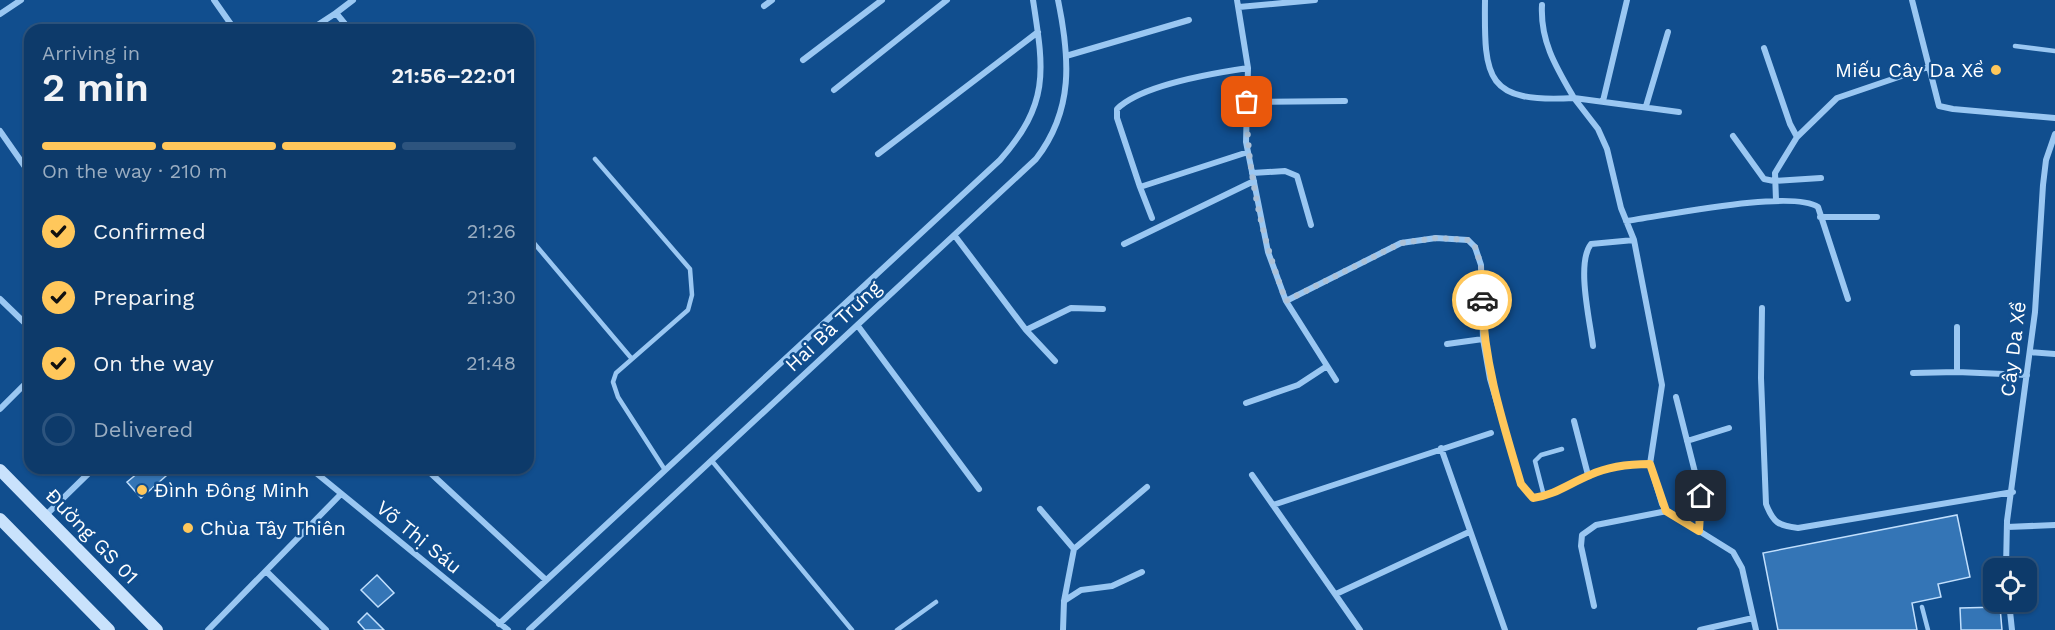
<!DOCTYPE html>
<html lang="en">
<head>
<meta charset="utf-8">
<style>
  :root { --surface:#0d3a6a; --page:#164170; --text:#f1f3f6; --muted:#9aadc1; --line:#2d547e; --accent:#ffc75b }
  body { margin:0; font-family:"Work Sans",sans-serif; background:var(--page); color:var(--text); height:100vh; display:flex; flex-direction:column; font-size:22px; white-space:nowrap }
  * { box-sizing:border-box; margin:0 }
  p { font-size:20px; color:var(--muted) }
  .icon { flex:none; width:33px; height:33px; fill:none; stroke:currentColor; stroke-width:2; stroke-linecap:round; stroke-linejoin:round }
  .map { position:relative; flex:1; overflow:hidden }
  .drawer { position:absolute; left:24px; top:24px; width:510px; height:450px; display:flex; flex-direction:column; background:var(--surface); border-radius:18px; box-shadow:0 2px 4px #0004,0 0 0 2px var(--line) }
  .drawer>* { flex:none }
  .fabs { position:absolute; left:1983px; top:558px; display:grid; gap:12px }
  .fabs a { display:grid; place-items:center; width:54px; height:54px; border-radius:12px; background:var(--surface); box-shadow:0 2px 4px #0004,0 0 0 2px var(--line); font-size:30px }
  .pin { position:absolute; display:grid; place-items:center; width:51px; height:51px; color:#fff; margin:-26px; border-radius:12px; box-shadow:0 3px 9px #0006 }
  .courier { position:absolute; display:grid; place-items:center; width:60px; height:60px; margin:-30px; border:4px solid #ffc75b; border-radius:50%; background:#fff; color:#222; box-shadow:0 2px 8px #0007 }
  .headline em { font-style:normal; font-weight:600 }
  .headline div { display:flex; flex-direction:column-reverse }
  .headline { display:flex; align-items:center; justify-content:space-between; height:102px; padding:0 18px }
  h1 { font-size:39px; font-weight:600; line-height:45px }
  .bar { display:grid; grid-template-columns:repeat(4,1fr); gap:9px 6px; align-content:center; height:72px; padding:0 18px }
  .bar i { height:8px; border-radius:4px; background:var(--line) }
  .bar .selected { background:var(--accent) }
  .bar p { grid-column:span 4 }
  ol { padding:0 18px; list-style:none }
  li { display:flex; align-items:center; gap:18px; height:66px }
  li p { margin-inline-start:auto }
  li .icon { padding:6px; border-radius:50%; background:var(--accent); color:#111; stroke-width:4 }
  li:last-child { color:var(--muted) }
  li i { width:33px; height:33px; border:3px solid var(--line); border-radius:50% }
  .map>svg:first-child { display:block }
</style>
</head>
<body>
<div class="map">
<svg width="2055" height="630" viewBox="0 0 2055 630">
  <rect width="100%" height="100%" fill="#114e8e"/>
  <path fill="#3475b6" stroke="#c1dffd" stroke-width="1.5" d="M144,468H159L166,476L141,498L127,482Z
    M1957,515L1970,577L1938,584L1941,597L1912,603L1917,630H1778L1763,553Z
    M377,575L394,593L378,607L361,590Z
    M2000,607L2002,630H1961L1960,608Z
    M367,613L384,630H365L358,622Z"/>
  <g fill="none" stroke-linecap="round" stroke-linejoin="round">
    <path stroke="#9ac7f2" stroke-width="4.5" d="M2015,46L2055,51
      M595,159L690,269L692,295L688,310L616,373L613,382L618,397L665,470
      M528,236L632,359
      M712,461L852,630
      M1544,496L1535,461L1541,455L1562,449
      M1922,607L1928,630
      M897,630L936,602"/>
    <path stroke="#9ac7f2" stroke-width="6" d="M214,0L235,30
      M1237,0L1248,68L1246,142L1268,252L1286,301L1336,380
      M1485,0C1484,80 1486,103 1574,98L1598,129L1607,149L1621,208L1634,240L1662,385L1650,464L1662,504L1667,511L1733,552L1742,568L1756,630
      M1912,0L1939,106L1953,109L2055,118
      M1542,5C1540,41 1556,67 1574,98L1679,112
      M764,6L772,0
      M1239,7L1315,0
      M336,13L353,0
      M0,14L21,0
      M310,30L336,13L350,30
      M1764,48L1790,124L1797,137L1775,173L1776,200
      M1066,56L1189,20
      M803,60L882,0
      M834,90L947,0
      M1603,101L1627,0
      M1247,102L1345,101
      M1646,106L1668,32
      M0,131L30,174
      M1733,136L1764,179L1774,181L1821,178
      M1797,137L1837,98L1928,67
      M878,154L1038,32
      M1252,173L1285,171L1297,176L1311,225
      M1140,187L1117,118V109C1141,85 1214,73 1248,68
      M1820,217H1877
      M1152,218L1140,187L1248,152
      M1626,221C1664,216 1791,189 1818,207L1848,299
      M955,236L1026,330L1055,361
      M1124,244L1254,181
      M0,299L30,328
      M1286,301L1401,243L1436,238L1468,240L1475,247L1481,265L1483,339L1490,379L1521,484L1533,498C1555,495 1570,483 1590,475C1609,466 1629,464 1650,464
      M1762,308L1761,378L1766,504C1773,522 1778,526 1798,528L2013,492
      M858,326L979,489
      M1957,327V372L2027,375
      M1026,330L1071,308L1103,309
      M1447,344L1483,339
      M1593,346C1590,321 1576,263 1591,244L1634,240
      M2030,352L2055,354
      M1913,373L1957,372
      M1676,397L1701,496L1699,531
      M1246,403L1298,385L1327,366
      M0,409L30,379
      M1574,421L1588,475
      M1687,441L1729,428
      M1441,448L1505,630
      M310,468L508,630
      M425,468L546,580
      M1252,475L1360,630
      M1273,505L1491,433
      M1040,509L1074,549
      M45,516L94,468
      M2007,527L2055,525
      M2006,568L2007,521L2035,312L2043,185L2046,160L2055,134
      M266,571L326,630
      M1336,594L1469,532
      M1064,601L1081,590L1112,586L1142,572
      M2009,602L2012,630
      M1594,606L1581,546L1582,535L1596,525L1667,511
      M499,624L1000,160C1050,103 1044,71 1033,0
      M208,630L340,495
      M529,630L1036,159C1074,110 1070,58 1058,0
      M1063,630L1064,601L1074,549L1147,487
      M1700,630L1753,618"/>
    <path stroke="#c9e2fc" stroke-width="12" d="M0,470L157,630
      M0,519L109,630"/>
  </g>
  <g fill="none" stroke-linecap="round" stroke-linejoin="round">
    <path stroke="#acc1d7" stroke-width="6" stroke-dasharray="0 10.8" d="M1247,102C1246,170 1262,238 1286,301L1401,243L1436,238L1468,240L1475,247L1481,265L1482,300"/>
    <path stroke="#ffc75b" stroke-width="8" d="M1482,300C1484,365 1503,423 1521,484L1533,498C1555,495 1570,483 1590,475C1609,466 1629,464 1650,464L1666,511L1699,531L1701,496"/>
  </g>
  <g fill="#ffc75b" stroke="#114e8e" stroke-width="2">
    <circle cx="1996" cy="70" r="6"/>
    <circle cx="142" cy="490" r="6"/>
    <circle cx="188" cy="528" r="6"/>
  </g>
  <g text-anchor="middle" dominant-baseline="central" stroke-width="5" stroke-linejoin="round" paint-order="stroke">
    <g font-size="20" fill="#fff" stroke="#114e8e" text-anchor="start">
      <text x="1984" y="70" text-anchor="end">Miếu Cây Da Xề</text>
      <text x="154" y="490">Đình Đông Minh</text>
      <text x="200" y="528">Chùa Tây Thiên</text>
    </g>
    <g font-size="20" fill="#fff" stroke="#114e8e">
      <text transform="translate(833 326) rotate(-43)">Hai Bà Trưng</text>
      <text transform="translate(2013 349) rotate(-83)">Cây Da Xề</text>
      <text transform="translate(92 536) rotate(46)">Đường GS 01</text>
      <text transform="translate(419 537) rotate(39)">Võ Thị Sáu</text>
    </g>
  </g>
</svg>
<div class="fabs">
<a><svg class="icon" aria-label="locate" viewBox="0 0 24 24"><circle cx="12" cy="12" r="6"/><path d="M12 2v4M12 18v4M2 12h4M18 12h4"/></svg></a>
</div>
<div class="pin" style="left:1247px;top:102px;background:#ea580c"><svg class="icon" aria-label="bag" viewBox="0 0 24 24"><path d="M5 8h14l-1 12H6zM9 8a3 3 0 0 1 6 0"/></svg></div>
<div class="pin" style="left:1701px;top:496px;background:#1f2937"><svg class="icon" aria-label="home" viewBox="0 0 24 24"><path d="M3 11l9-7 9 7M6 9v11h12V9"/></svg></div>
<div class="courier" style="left:1482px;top:300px"><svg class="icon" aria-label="car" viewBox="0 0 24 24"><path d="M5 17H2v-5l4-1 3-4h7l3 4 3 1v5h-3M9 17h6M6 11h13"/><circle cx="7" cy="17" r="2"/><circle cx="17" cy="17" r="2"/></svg></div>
<section class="drawer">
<div class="headline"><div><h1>2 min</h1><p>Arriving in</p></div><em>21:56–22:01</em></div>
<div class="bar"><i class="selected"></i><i class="selected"></i><i class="selected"></i><i></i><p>On the way · 210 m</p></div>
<ol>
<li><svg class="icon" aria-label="check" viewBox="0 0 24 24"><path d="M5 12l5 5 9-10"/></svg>Confirmed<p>21:26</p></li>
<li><svg class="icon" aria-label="check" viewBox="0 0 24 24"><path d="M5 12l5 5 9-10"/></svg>Preparing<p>21:30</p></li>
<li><svg class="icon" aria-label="check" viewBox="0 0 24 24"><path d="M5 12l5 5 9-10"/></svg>On the way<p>21:48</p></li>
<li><i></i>Delivered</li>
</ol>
</section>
</div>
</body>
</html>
